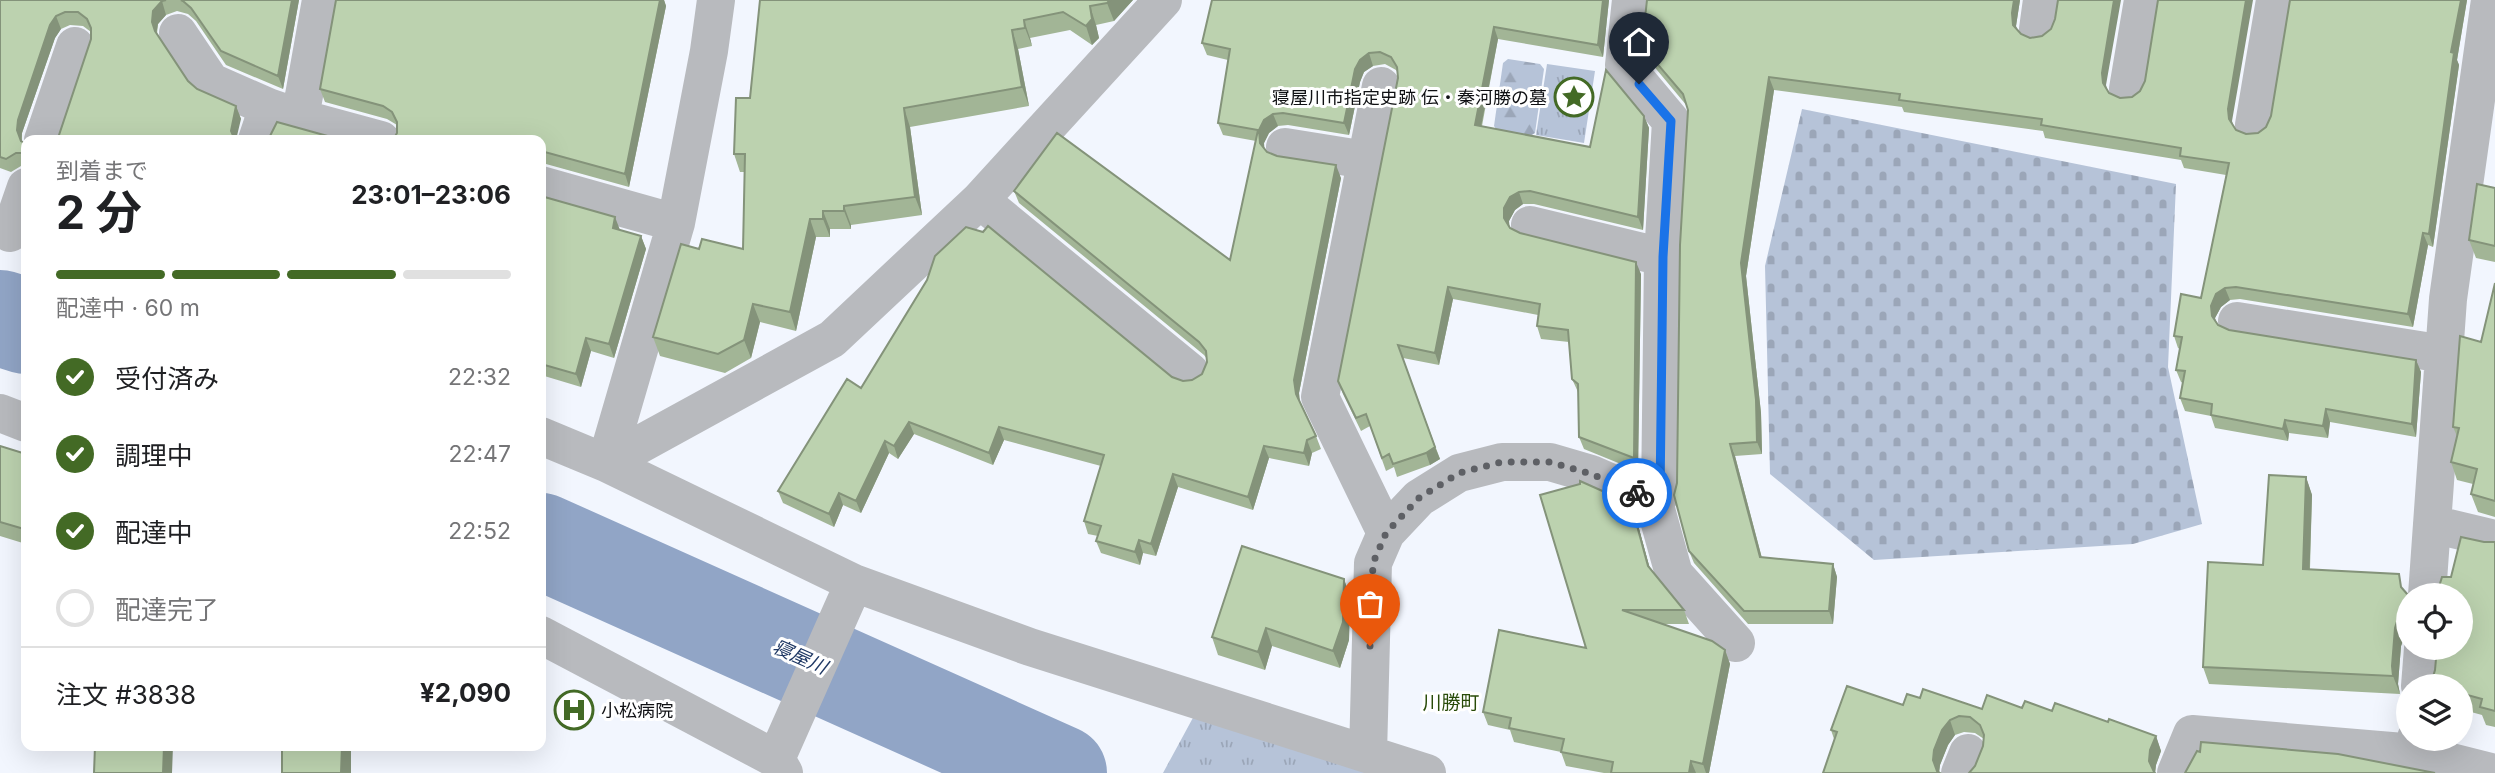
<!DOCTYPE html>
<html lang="ja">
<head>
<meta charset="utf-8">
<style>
  :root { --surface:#fff; --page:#f6f6f6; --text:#202124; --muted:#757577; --line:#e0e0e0; --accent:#436a25 }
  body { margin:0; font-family:Inter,"Noto Sans JP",sans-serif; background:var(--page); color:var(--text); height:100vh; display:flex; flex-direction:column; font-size:26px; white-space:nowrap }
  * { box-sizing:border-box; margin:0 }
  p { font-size:23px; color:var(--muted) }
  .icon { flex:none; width:38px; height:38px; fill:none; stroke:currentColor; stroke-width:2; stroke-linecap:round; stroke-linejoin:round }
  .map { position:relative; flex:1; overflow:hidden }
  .panel { position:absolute; left:21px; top:135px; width:525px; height:616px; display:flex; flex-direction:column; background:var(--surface); border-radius:14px; box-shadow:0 7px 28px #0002 }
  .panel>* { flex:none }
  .tools { position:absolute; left:2396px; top:583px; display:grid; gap:14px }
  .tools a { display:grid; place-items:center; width:77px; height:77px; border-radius:50%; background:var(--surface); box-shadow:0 7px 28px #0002; font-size:35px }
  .pin { position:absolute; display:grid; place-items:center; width:60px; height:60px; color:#fff; margin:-72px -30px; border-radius:50% 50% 50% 0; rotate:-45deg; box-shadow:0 0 7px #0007 }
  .pin .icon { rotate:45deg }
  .courier { position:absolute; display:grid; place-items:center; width:70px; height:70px; margin:-35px; border:5px solid #1a73e8; border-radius:50%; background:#fff; color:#222; box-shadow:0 2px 9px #0007 }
  .head em { font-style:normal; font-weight:700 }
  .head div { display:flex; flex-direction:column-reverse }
  .head { display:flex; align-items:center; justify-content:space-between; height:119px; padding:0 35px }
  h1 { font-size:46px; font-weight:700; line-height:52px }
  .bar { display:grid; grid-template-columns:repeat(4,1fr); gap:10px 7px; align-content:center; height:84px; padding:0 35px }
  .bar i { height:9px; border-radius:5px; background:var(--line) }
  .bar .on { background:var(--accent) }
  .bar p { grid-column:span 4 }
  .line { display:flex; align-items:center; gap:18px; padding:0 35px; border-top:2px solid var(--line) }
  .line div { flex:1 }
  ol { padding:0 35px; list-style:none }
  li { display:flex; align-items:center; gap:21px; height:77px }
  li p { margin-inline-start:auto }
  li .icon { padding:7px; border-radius:50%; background:var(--accent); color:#fff; stroke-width:4 }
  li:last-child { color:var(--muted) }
  li i { width:38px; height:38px; border:4px solid var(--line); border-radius:50% }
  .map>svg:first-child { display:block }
</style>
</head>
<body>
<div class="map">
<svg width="2495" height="773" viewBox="0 0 2495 773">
  <defs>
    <pattern id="grass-tufts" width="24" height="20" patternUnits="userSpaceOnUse" patternTransform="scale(1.75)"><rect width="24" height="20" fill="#b6c3d8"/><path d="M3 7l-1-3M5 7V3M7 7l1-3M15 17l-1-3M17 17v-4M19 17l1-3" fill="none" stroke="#9ba6b8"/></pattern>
    <pattern id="forest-firs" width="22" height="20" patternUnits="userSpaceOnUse" patternTransform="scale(1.75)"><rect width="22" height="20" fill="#b6c3d8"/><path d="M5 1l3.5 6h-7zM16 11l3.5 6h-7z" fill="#9ba6b8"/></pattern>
    <pattern id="cemetery-stones" width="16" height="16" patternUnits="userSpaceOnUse" patternTransform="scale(1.75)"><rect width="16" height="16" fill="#b6c3d8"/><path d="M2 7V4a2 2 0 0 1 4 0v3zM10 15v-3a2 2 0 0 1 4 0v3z" fill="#9ba6b8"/></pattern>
  </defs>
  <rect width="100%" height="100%" fill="#f2f6fe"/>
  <path fill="url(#grass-tufts)" d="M1547,64L1595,71L1584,143L1536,135Z
    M1195,714L1378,773H1163Z"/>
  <path fill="url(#forest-firs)" d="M1508,59L1540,64L1544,69L1535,133L1530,136L1498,132L1494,126L1503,63Z"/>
  <path fill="url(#cemetery-stones)" d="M1802,109L2176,184L2168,367L2202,524L2133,544L1874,560L1770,474L1765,266Z"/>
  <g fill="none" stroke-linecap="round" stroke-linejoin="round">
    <path stroke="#91a5c6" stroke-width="96" d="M0,318L26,326
      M541,541L1059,773"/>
    <path stroke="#b8babe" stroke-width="38" d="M321,0L300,118L381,140
      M2038,29L2042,0
      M178,33L211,82L268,107L300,118
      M1381,86L1320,397L1386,533
      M2128,89L2143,0
      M2254,125L2275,0
      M43,140L75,46
      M257,140L268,107
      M1285,147L1366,160
      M541,185L676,223
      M980,200L1190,372
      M1530,225L1663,257
      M10,233L26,187
      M2237,321L2444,354
      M0,413L26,423
      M541,436L606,463L854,583L1030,647L1427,773
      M606,463L832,339L980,200L1163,0
      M606,463L676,223L709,51L716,0
      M1652,495L1674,574L1736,643
      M2432,524L2495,539
      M2427,595L2448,299L2490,0
      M541,635L776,759L784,773
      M2420,686L2423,648
      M2416,738L2415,753L2495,773
      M1368,754L1373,563L1386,533L1419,498L1459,473L1502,462H1550L1591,474L1632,492L1660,495L1663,257L1671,121L1624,65L1631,0
      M776,759L854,583
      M1960,773L1968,753
      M2176,773L2192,734L2415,753"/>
  </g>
  <path fill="#a2b596" d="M0,0H299L283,89L226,65L196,21L188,14L177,11L166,15L158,24L157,34L188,81L197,89L236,106L241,119L59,135L91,39V32L83,26L70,25L61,29L55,38L22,133V141L26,144V166H21L11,172L0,168Z
    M336,0H664L666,6L629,187L546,164H541V140L397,133V125L387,119L325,102L320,89Z
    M760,0H1133L1114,21L1096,25L1099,38L1092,45L1070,30L1030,38L1032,46L1018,49L1029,106L910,127L922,215L851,225V229H830V237H816L796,331L760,322L751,358L725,373L660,356L653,337L699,249H743L745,172H740L734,154L750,98Z
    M1609,0L1603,57L1498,39L1482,126L1590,147L1644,116L1649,128L1643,230L1534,204H1523L1515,210L1509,221L1510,228L1520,233L1641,274L1638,471L1584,449L1579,437L1578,392L1572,379L1569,342L1541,339L1537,326L1538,315L1453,299L1439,365L1403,358L1440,459L1430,465L1397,477L1394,467L1386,471L1370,426L1361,431L1343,394L1338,381L1398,78V73L1396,70L1385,64L1373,66L1364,72L1360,82L1349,135L1288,125L1278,126L1269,133L1264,143V148L1267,152L1341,178L1299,393L1300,402L1316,436L1321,449L1312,453L1309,466L1269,458L1253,510L1178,487L1156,556L1143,553L1140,565L1101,553L1096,541L1098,536L1088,534L1084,521L1101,466L1004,440L993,465L914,434L898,459L889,453L861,513L843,505L834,527L783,503L778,491L861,388L1172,377L1183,381L1192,380L1202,374L1207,362V359L1204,355L1019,203L1014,191L1230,260L1256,141L1223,135L1218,123L1228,60L1207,55L1202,43Z
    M1647,0H2020L2016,26L2017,29L2021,34L2106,85L2107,89L2109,93L2120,98L2232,121L2233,125L2236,130L2246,134L2258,133L2266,127L2271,116L2290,0H2467L2457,60L2459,65L2433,247L2428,245L2413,327L2240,299L2230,300L2221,307L2215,318L2216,321L2218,325L2229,330L2416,360L2421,372L2416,437L2330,422L2328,438L2289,433L2288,441L2215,428L2211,416L2185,411L2180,398L2183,383L2181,382L2176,370L2180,349L2178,348L2174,336L2201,298L2226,175L2184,168L2181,160L2045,138L2043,131L1904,112L1902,107L1774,90L1746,276L1761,413L1762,454L1735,456L1762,558L1833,564L1837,577L1833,624H1748L1694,563L1689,551L1677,483L1688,110L1687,106L1647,58L1642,46Z
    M2495,188V262L2476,258L2469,240Z
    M541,196L620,230L641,236L646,249L614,358L591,351L581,387L541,375Z
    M2495,283V517L2478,512L2471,494L2473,484L2457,480L2451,462L2457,436L2453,427L2481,342Z
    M0,446L26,454V544L0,536Z
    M2306,477L2312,495L2310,569L2405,592L2408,595V633L2405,636L2401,646L2398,684L2400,694L2209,684L2203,667L2263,565Z
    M1635,514L1650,569L1684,610L1689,624H1663L1725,650L1730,664L1709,773H1604L1566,766L1561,752L1514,742L1510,730L1488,725L1483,712L1586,648Z
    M2484,542H2495V727L2486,725L2482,715L2460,709V686H2428L2427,684L2432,680L2435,670L2451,577Z
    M1344,579L1350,597L1349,640L1340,668L1272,646L1265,670L1218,655L1212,637Z
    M1920,698L1982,709L2022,708L2052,711L2108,722L2156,736L2161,751L2156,765L2155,773L1975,766L1983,746L1984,739L1975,733L1964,732L1955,735L1948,745L1940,765L1939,772L1834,739L1831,730L1903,705Z"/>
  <path fill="#84937a" d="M292,0H299L283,89L278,76Z
    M659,0H664L666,6L629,187L625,174Z
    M1110,0H1133L1114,21L1107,3Z
    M1603,0H1609L1603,57L1598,45Z
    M2014,0H2020L2016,26L2018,38L2013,25L2012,13Z
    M2114,0H2121L2106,85L2107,96L2103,83L2102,73Z
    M2246,0H2253L2232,121L2233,132L2229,119L2228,109Z
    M2461,0H2467L2457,60L2459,65L2433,247L2429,234L2451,52Z
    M162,1L166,15L158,24L156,35L152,22L153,11Z
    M1090,6L1096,25L1099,38L1092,45L1086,26Z
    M56,16L61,29L55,38L22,133L21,144L17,130L18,120L50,25Z
    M1024,20L1030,38L1032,46L1025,28Z
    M1494,27L1498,39L1479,137L1475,125Z
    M1012,30L1018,49L1029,106L1022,87Z
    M1369,53L1373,66L1364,72L1360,82L1349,135L1344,123L1355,69L1360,60Z
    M1769,77L1774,90L1746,276L1761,413L1762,454L1757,442L1741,263Z
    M236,106L241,119L236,140H234L231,131Z
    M904,108L910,127L922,215L915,197Z
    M1273,114L1278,126L1269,133L1264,143L1265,155L1260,143L1259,130L1264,120Z
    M1644,116L1649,128L1643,230L1638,217Z
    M1336,165L1341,178L1299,393L1300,407L1296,394L1294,380Z
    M1519,192L1523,204L1515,210L1509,221V231L1504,218V208L1510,197Z
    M844,206L851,225V229L844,211Z
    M823,211L830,229V237L823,219Z
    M615,217L620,230L613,228Z
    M810,219L816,237L796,331L790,312Z
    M2423,233L2428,245L2413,327L2408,314Z
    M641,236L646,249L614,358L609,344Z
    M1636,262L1641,274L1638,471L1634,458Z
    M1448,287L1453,299L1439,365L1435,353Z
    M2225,288L2230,300L2221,307L2215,318L2216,328L2212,316L2211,306L2216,294Z
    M753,304L760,322L751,358L744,340Z
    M586,338L591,351L581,387L576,374Z
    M2416,360L2421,372L2416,437L2412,424Z
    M2326,409L2330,422L2328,438L2323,426Z
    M2285,420L2289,433L2288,441L2283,429Z
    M909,422L914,434L898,459L894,446Z
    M999,427L1004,440L993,465L989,453Z
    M1307,440L1312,453L1309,466L1304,453Z
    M885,441L889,453L861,513L856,501Z
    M1730,444L1735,456L1765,570L1760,557Z
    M1264,446L1269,458L1253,510L1248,497Z
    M1435,447L1440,459L1430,465L1426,453Z
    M1173,474L1178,487L1156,556L1151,544Z
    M2306,477L2312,495L2309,586L2303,569Z
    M839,493L843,505L834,527L829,514Z
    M1630,500L1635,514L1653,580L1648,566Z
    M25,523L26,526V537L24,529Z
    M1139,540L1143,553L1140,565L1135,552Z
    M1833,564L1837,577L1833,624L1829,611Z
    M1344,579L1350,597L1349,640L1340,668L1333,651Z
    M2408,610V633L2405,636L2401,646L2398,684L2400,694L2393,676L2392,666L2395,628L2398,618Z
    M1266,628L1272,646L1265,670L1258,652Z
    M1725,650L1730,664L1709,773H1706L1703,764Z
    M1950,720L1955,735L1948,745L1940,765L1939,773H1937L1933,760L1934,750L1942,730Z
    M2156,736L2161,751L2156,765L2155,773L2149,761L2150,750Z
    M164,746H173L172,773H163Z
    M342,746H351V773H341Z
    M1691,761L1696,773H1689Z"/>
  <path fill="#bcd2af" stroke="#84937a" stroke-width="2" d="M0,0H166L162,1L153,11L152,22L155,31L188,81L197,89L236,106L231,131L235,140H55L59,135L91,39V28L87,19L78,12H65L56,16L50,25L18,120L17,130L21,141L26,144V153H16L6,159L0,157Z
    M181,0H292L278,76L221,51L191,8L183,1Z
    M336,0H660L625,174L541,151V140H393L397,133V122L392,112L383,106L320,89Z
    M760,0H1110L1107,3L1090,6L1092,19L1086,26L1063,12L1024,20L1025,28L1012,30L1022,87L904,108L915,197L844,206V211H823V219H810L790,312L753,304L744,340L718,354L653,337L681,244L699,249L702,239L743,249L745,154H734L736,98H750Z
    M1212,0H1603L1598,45L1494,27L1475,125L1590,147L1606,70L1644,116L1638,217L1530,191L1519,192L1510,197L1504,208V218L1510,228L1520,233L1636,262L1634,458L1579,437L1578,384L1572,379L1568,330L1537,326L1540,304L1448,287L1435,353L1398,345L1435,447L1426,453L1393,464L1389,454L1382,458L1366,414L1356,418L1338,381L1398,78L1397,67L1391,57L1380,52L1369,53L1360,60L1355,69L1344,123L1283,113L1273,114L1264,120L1259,130L1260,143L1267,152L1277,156L1336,165L1294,380L1296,394L1316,436L1307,440L1304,453L1264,446L1248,497L1173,474L1151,544L1139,540L1135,552L1096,541L1101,526L1084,521L1104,455L999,427L989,453L909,422L894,446L885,441L856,501L839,493L829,514L778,491L847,379L861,388L927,280L935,256L966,227L983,232L988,226L1172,377L1183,381L1192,380L1202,374L1207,362L1206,351L1199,342L1014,191L1057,133L1230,260L1258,130L1218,123L1230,49L1202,43Z
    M1647,0H2014L2012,13L2013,25L2021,34L2030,38L2042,36L2051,29L2055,19L2058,0H2114L2102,73L2103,83L2109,93L2120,98L2132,97L2140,91L2145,81L2158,0H2246L2228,109L2229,119L2236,130L2246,134L2258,133L2266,127L2271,116L2290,0H2461L2451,52L2454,53L2429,234L2423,233L2408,314L2236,287L2225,288L2216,294L2211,306L2212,316L2218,325L2229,330L2416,360L2412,424L2326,409L2323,426L2285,420L2283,429L2211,415L2212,404L2180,398L2185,371L2176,370L2182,337L2174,336L2181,294L2201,298L2229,163L2180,156L2181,148L2041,125L2042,119L1899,100L1900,94L1769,77L1741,263L1756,400L1757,442L1730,444L1760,557L1833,564L1829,611H1744L1689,551L1674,495L1677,483L1680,245L1688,110L1683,94L1642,46Z
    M277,122L342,140H268Z
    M2477,184L2495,188V246L2469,240Z
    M541,196L615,217L613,228L641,236L609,344L586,338L576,374L541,364Z
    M2495,283V501L2471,494L2477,469L2451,462L2459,428L2453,427L2460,336L2481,342Z
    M0,446L26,454V524L24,529L0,522Z
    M2269,475L2306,477L2303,569L2399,574L2401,587L2408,595V610L2398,618L2395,628L2392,666L2393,676L2203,667L2208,562L2263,565Z
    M1580,481L1618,498L1630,500L1648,566L1684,610H1622L1712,641L1725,650L1703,764L1691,761L1689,773H1611L1613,762L1561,752L1564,739L1509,728L1511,718L1483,712L1499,630L1586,648L1540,495L1580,484Z
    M2461,537L2484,542H2495V711L2480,707L2482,699L2460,693V686H2434L2427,684L2432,680L2435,670L2437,648H2460V595H2432L2438,590L2442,577H2451Z
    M1242,546L1344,579L1343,622L1333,651L1266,628L1258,652L1212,637Z
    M1847,686L1903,705L1907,694L1920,698L1923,689L1982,709L1987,695L2022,708L2025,701L2052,711L2055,703L2108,722L2109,719L2156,736L2150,750L2149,761L2154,772L2155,773H1969L1975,766L1983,746L1984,735L1980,725L1970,717L1959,716L1950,720L1942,730L1934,750L1933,760L1937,771L1940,773H1823L1837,732L1831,730Z
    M2201,742L2338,754L2435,773H2185L2197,751L2200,752Z
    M95,746H164L163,773H94Z
    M282,746H342L341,773H282Z"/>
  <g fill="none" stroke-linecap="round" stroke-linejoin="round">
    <path stroke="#5e6065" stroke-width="7" stroke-dasharray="0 12.6" d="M1370,646L1373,563L1386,533L1419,498L1459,473L1502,462H1550L1591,474L1637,493"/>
    <path stroke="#1a73e8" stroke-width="9" d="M1637,493L1660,495L1663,257L1671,121L1639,84"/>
  </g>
  <defs>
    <symbol id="sight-ring" viewBox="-11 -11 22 22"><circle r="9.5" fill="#fff" stroke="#436a25" stroke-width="1.5"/><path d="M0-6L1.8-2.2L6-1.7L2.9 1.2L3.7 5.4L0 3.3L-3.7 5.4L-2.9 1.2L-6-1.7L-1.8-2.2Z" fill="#436a25"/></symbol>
    <symbol id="hospital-ring" viewBox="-11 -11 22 22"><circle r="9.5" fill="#fff" stroke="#436a25" stroke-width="1.5"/><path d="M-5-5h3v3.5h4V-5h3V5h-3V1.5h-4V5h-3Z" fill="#436a25"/></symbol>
  </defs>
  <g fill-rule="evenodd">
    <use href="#sight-ring" x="1552" y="75" width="44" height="44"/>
    <use href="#hospital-ring" x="552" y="688" width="44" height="44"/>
  </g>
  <g text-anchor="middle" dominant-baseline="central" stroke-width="6" stroke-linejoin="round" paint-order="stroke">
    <g font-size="18" fill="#0f1013" stroke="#fff" text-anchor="end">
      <text x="1547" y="97">寝屋川市指定史跡 伝・秦河勝の墓</text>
      <text x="601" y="710" text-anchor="start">小松病院</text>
    </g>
    <g font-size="19" font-style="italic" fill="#203965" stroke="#fff">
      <text transform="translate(800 657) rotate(24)">寝屋川</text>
    </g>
    <g font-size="19" fill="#294b09" stroke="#fff">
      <text x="1451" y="702">川勝町</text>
    </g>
  </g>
</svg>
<div class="tools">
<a><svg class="icon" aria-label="locate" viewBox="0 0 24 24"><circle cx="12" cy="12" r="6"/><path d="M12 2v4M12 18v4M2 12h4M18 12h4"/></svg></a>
<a><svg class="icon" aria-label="layers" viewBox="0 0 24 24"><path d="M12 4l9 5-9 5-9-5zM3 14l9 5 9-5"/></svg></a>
</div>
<div class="pin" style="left:1370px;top:646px;background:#ea580c"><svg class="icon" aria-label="bag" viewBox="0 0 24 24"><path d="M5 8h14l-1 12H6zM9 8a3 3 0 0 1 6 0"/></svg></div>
<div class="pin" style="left:1639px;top:84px;background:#1f2937"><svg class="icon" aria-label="home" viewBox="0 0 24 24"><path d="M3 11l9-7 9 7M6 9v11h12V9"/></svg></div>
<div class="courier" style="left:1637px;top:493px"><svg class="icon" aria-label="bike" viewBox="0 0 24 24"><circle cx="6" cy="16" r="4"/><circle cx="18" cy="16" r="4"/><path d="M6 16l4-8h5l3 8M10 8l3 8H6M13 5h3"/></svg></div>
<section class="panel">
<div class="head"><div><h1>2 分</h1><p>到着まで</p></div><em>23:01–23:06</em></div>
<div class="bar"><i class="on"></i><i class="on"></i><i class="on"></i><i></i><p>配達中 · 60 m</p></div>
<ol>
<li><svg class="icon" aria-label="check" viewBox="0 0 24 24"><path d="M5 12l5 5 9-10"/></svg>受付済み<p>22:32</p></li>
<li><svg class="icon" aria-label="check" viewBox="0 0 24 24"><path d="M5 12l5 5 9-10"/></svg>調理中<p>22:47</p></li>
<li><svg class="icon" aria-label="check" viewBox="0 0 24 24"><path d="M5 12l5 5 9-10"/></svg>配達中<p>22:52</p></li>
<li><i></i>配達完了</li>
</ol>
<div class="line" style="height:91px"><div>注文 #3838</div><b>¥2,090</b></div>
</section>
</div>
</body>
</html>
